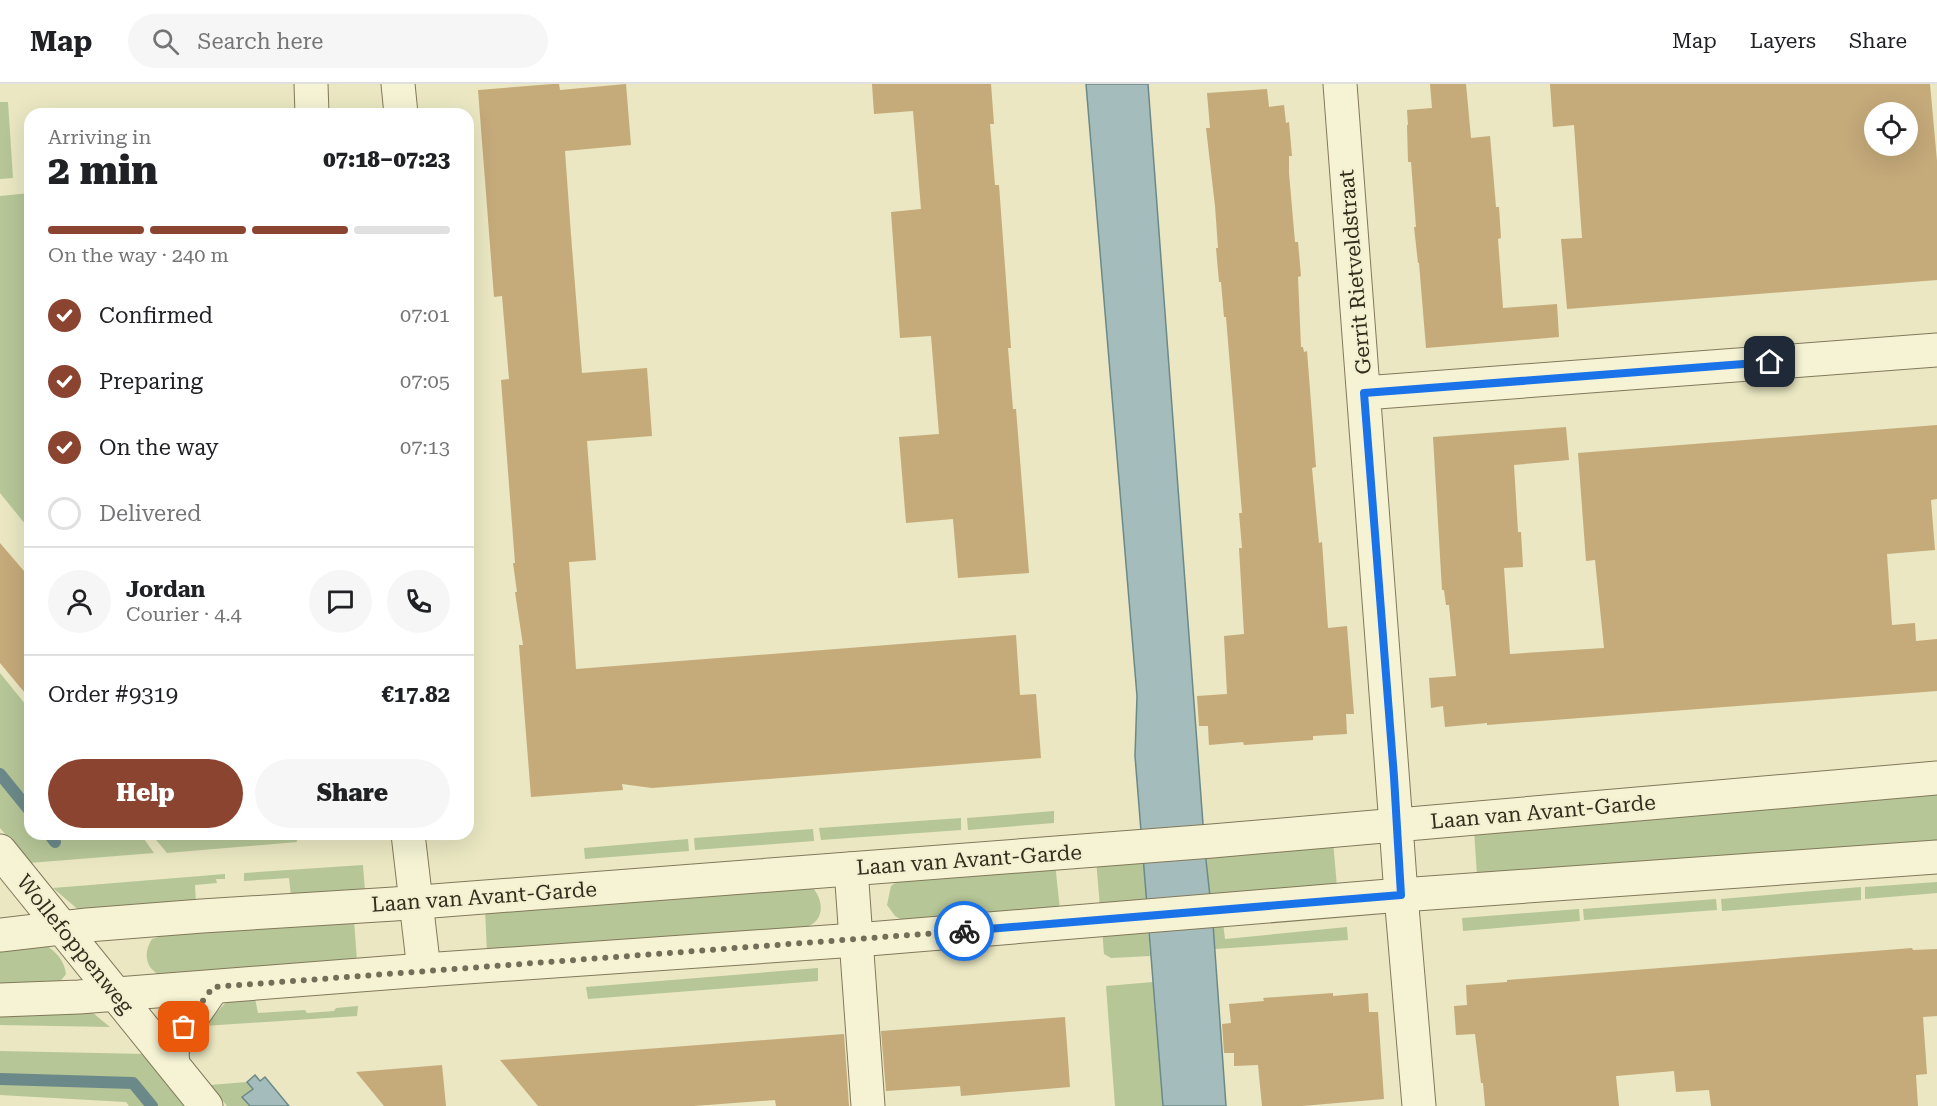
<!DOCTYPE html>
<html lang="en">
<head>
<meta charset="utf-8">
<style>
  :root { --surface:#fff; --page:#f6f6f6; --text:#202124; --muted:#757577; --line:#e0e0e0; --accent:#8b4430 }
  body { margin:0; font-family:"Roboto Serif",serif; background:var(--page); color:var(--text); height:100vh; display:flex; flex-direction:column; font-size:22px; white-space:nowrap }
  * { box-sizing:border-box; margin:0 }
  p { font-size:20px; color:var(--muted) }
  .icon { flex:none; width:33px; height:33px; fill:none; stroke:currentColor; stroke-width:2; stroke-linecap:round; stroke-linejoin:round }
  .map { position:relative; flex:1; overflow:hidden }
  .sheet { position:absolute; left:24px; top:24px; width:450px; height:732px; display:flex; flex-direction:column; background:var(--surface); border-radius:18px; box-shadow:0 6px 24px #0002 }
  .sheet>* { flex:none }
  .fabs { position:absolute; left:1864px; top:18px; display:grid; gap:12px }
  .fabs a { display:grid; place-items:center; width:54px; height:54px; border-radius:50%; background:var(--surface); box-shadow:0 6px 24px #0002; font-size:30px }
  .pin { position:absolute; display:grid; place-items:center; width:51px; height:51px; color:#fff; margin:-26px; border-radius:12px; box-shadow:0 3px 9px #0006 }
  .courier { position:absolute; display:grid; place-items:center; width:60px; height:60px; margin:-30px; border:4px solid #1a73e8; border-radius:50%; background:#fff; color:#222; box-shadow:0 2px 8px #0007 }
  .head em { font-style:normal; font-weight:800 }
  .head div { display:flex; flex-direction:column-reverse }
  .head { display:flex; align-items:center; justify-content:space-between; height:102px; padding:0 24px }
  h1 { font-size:39px; font-weight:800; line-height:45px }
  .bar { display:grid; grid-template-columns:repeat(4,1fr); gap:9px 6px; align-content:center; height:72px; padding:0 24px }
  .bar i { height:8px; border-radius:4px; background:var(--line) }
  .bar .current { background:var(--accent) }
  .bar p { grid-column:span 4 }
  .line { display:flex; align-items:center; gap:15px; padding:0 24px; border-top:2px solid var(--line) }
  .line div { flex:1 }
  .round { display:grid; place-items:center; flex:none; width:63px; height:63px; border-radius:32px; background:var(--page) }
  ol { padding:0 24px; list-style:none }
  li { display:flex; align-items:center; gap:18px; height:66px }
  li p { margin-inline-start:auto }
  li .icon { padding:6px; border-radius:50%; background:var(--accent); color:#fff; stroke-width:4 }
  li:last-child { color:var(--muted) }
  li i { width:33px; height:33px; border:3px solid var(--line); border-radius:50% }
  .button { display:flex; gap:12px; margin-top:auto; padding:12px 24px }
  .button a { flex:1; height:69px; border-radius:36px; background:var(--accent); color:#fff; font-size:24px; font-weight:800; line-height:69px; text-align:center }
  .button a+a { background:var(--page); color:var(--text) }
  header { display:flex; align-items:center; gap:36px; box-sizing:border-box; height:84px; padding:0 30px; background:var(--surface); border-bottom:2px solid var(--line) }
  header strong { font-size:28px }
  nav { display:flex; gap:33px; margin-inline-start:auto; font-size:21px }
  .search { width:420px; height:54px; background:var(--page); display:flex; align-items:center; gap:15px; box-sizing:border-box; padding:0 21px; border-radius:33px; color:var(--muted); font-size:22px }
  .map>svg:first-child { display:block }
</style>
</head>
<body>
<header>
<strong>Map</strong>
<div class="search"><svg class="icon" aria-label="search" viewBox="0 0 24 24"><circle cx="10" cy="10" r="6"/><path d="M15 15l6 6"/></svg>Search here</div>
<nav><a>Map</a><a>Layers</a><a>Share</a></nav>
</header>
<div class="map">
<svg width="1937" height="1022" viewBox="0 0 1937 1022">
  <rect width="100%" height="100%" fill="#eae7c2"/>
  <path fill="#b6c697" d="M0,18H8L13,94L0,95Z
    M30,109V446L0,409V112Z
    M0,589L30,626V750H138L142,752L154,769L29,779L0,744Z
    M1937,711V757L1477,792L1474,746Z
    M1054,727V739L968,746L967,734Z
    M961,734V746L821,756L819,744Z
    M813,745L814,757L695,766L694,754Z
    M296,750L297,758L167,769L152,751Z
    M688,755L689,767L585,775L584,764Z
    M1333,757L1337,803L1210,811L1205,767Z
    M1143,770L1147,821L1100,824L1096,775Z
    M1055,779L1060,826L904,837L895,832L887,821L891,802L901,795Z
    M363,781L365,807L291,812L289,794L244,797V789Z
    M225,790V795H216L217,799L195,801L196,819L81,828L53,804Z
    M1937,798V809L1865,815V803Z
    M1861,803V816L1722,827L1721,815Z
    M813,804C825,819 824,838 804,844L487,869L485,824Z
    M1716,815L1717,826L1584,836L1583,825Z
    M1579,825L1580,837L1463,847L1462,834Z
    M354,836L357,877L161,892C145,884 143,869 152,855L165,851Z
    M1223,839L1225,855L1347,843L1348,856L1215,865L1213,840Z
    M1148,841L1150,872L1111,874L1104,870L1102,845Z
    M46,861C57,869 64,876 66,890L59,899L0,903V866Z
    M818,884V897L588,915L586,903Z
    M1153,898L1163,1022H1115L1106,902Z
    M255,914L258,929L305,926L307,929L334,927L336,924L358,922L357,932L204,942L229,915Z
    M93,925V929L110,943L0,941V928Z
    M0,967L146,970L188,1022H129L126,1018L0,1011Z
    M247,998L253,1005L242,1013L250,1022H227L210,1001Z"/>
  <path fill="#a4bcbb" stroke="#6c8989" stroke-width="1.5" d="M1086,0H1148L1205,767L1213,840L1226,1022H1163L1135,672L1137,612Z
    M255,991L260,997L265,993L289,1022H250L242,1013L253,1005L247,998Z"/>
  <g fill="none" stroke-linecap="round" stroke-linejoin="round">
    <path stroke="#6c8989" stroke-width="12" d="M0,690L30,727
      M49,750L55,758
      M0,995L133,999L152,1022"/>
  </g>
  <path fill="#c5aa7a" fill-rule="evenodd" d="M553,0H559L560,6L626,0L631,61L565,67L571,151L582,289L647,284L652,352L587,357L596,476L569,478L576,585L1016,551L1020,611L1036,610L1041,674L652,704L622,700L623,706L531,713L519,561H523L515,508H517L513,479H515L501,296L509,295L502,212L494,213L478,6Z
    M872,0H991L994,40H990L995,101H999L1011,264H1008L1013,325H1016L1029,489L958,494L953,435L906,439L899,353L939,350L931,252L900,254L891,128L921,125L913,27L874,30Z
    M1430,0H1466L1471,54L1490,52L1496,123H1499L1501,154L1498,155L1503,224L1557,220L1559,253L1426,264L1419,179H1418L1414,143H1416L1411,78H1408L1407,41H1408L1407,26L1432,24Z
    M1550,0H1930L1937,77V196L1567,225L1561,155L1582,154L1574,41L1553,43ZM1875,28H1908V62H1875Z
    M1267,5L1269,23L1284,21L1286,39L1289,38L1292,72H1289V89L1295,158H1298L1301,192L1298,193L1301,263H1303L1304,268L1307,267L1316,383L1312,384L1319,459L1322,458L1328,544L1347,542L1354,630H1346L1347,650L1313,652V656L1244,661L1243,658L1209,661L1208,642H1199L1197,612L1227,610L1224,552L1244,550L1239,464H1242L1239,429H1242L1226,233H1224L1221,198H1219L1216,164H1218L1215,122L1206,44H1210L1207,9Z
    M1937,341V415L1931,416L1935,466L1887,470L1892,541L1915,539L1916,557L1937,555V607L1487,641V639L1445,643L1443,622L1431,624L1429,594L1456,592L1449,521H1446L1444,506H1442L1433,353L1566,343L1569,376L1514,381L1518,448H1521L1523,483L1504,484L1510,570L1604,564L1595,476L1586,477L1578,369Z
    M0,459L30,494V615L0,579Z
    M1912,864L1913,866L1937,865V932L1923,933L1927,990L1916,991L1918,1022H1711L1709,1006L1676,1008L1674,987L1616,992L1619,1022H1485L1483,999H1481L1475,950L1456,951L1454,922L1467,921L1466,901L1507,898V896Z
    M1333,909V912L1368,909L1369,928H1378L1384,1015L1302,1022H1262L1258,981L1234,982V969H1224L1222,940L1231,939L1229,920L1264,917L1263,914Z
    M1065,933L1070,1003L961,1012L960,1002L886,1007L881,947Z
    M844,950L849,1022H776L775,1016L694,1022H538L500,976Z
    M442,981L446,1022H384L356,988Z"/>
  <g fill="none" stroke-linecap="round" stroke-linejoin="round">
    <defs>
      <path id="minor" d="M311,0L312,30
        M398,0L401,30
        M1340,0L1396,741
        M1364,309L1937,266
        M408,750L424,886
        M0,767L206,1022
        M851,785L868,1022
        M1401,811L1419,1022
        M173,981L172,969L174,959L213,903"/>
      <path id="tertiary" d="M1396,741L1401,811
        M0,851L87,841L202,832L394,820L1212,757L1937,694
        M0,916L79,913L424,886L856,856L1401,811L1937,773"/>
    </defs>
    <use href="#minor" stroke="#82785a" stroke-width="35"/>
    <use href="#tertiary" stroke="#82785a" stroke-width="35"/>
    <use href="#minor" stroke="#f5f3d4" stroke-width="33"/>
    <use href="#tertiary" stroke="#f5f3d4" stroke-width="33"/>
  </g>
  <g fill="none" stroke-linecap="round" stroke-linejoin="round">
    <path stroke="#736e57" stroke-width="6" stroke-dasharray="0 10.8" d="M184,943L213,903L964,847"/>
    <path stroke="#1a73e8" stroke-width="8" d="M964,847L1401,811L1394,693L1364,309L1770,278"/>
  </g>
  <g text-anchor="middle" dominant-baseline="central" stroke-width="4.5" stroke-linejoin="round" paint-order="stroke">
    <g font-size="21" fill="#332d1d" stroke="#f2f0d0">
      <text transform="translate(1355 188) rotate(-95)">Gerrit Rietveldstraat</text>
      <text transform="translate(1543 728) rotate(-5)">Laan van Avant-Garde</text>
      <text transform="translate(969 776) rotate(-4)">Laan van Avant-Garde</text>
      <text transform="translate(484 813) rotate(-4)">Laan van Avant-Garde</text>
      <text transform="translate(75 860) rotate(51)">Wollefoppenweg</text>
    </g>
  </g>
</svg>
<div class="fabs">
<a><svg class="icon" aria-label="locate" viewBox="0 0 24 24"><circle cx="12" cy="12" r="6"/><path d="M12 2v4M12 18v4M2 12h4M18 12h4"/></svg></a>
</div>
<div class="pin" style="left:184px;top:943px;background:#ea580c"><svg class="icon" aria-label="bag" viewBox="0 0 24 24"><path d="M5 8h14l-1 12H6zM9 8a3 3 0 0 1 6 0"/></svg></div>
<div class="pin" style="left:1770px;top:278px;background:#1f2937"><svg class="icon" aria-label="home" viewBox="0 0 24 24"><path d="M3 11l9-7 9 7M6 9v11h12V9"/></svg></div>
<div class="courier" style="left:964px;top:847px"><svg class="icon" aria-label="bike" viewBox="0 0 24 24"><circle cx="6" cy="16" r="4"/><circle cx="18" cy="16" r="4"/><path d="M6 16l4-8h5l3 8M10 8l3 8H6M13 5h3"/></svg></div>
<section class="sheet">
<div class="head"><div><h1>2 min</h1><p>Arriving in</p></div><em>07:18–07:23</em></div>
<div class="bar"><i class="current"></i><i class="current"></i><i class="current"></i><i></i><p>On the way · 240 m</p></div>
<ol>
<li><svg class="icon" aria-label="check" viewBox="0 0 24 24"><path d="M5 12l5 5 9-10"/></svg>Confirmed<p>07:01</p></li>
<li><svg class="icon" aria-label="check" viewBox="0 0 24 24"><path d="M5 12l5 5 9-10"/></svg>Preparing<p>07:05</p></li>
<li><svg class="icon" aria-label="check" viewBox="0 0 24 24"><path d="M5 12l5 5 9-10"/></svg>On the way<p>07:13</p></li>
<li><i></i>Delivered</li>
</ol>
<div class="line" style="height:108px"><a class="round"><svg class="icon" aria-label="person" viewBox="0 0 24 24"><circle cx="12" cy="8" r="4"/><path d="M4 21q1-7 8-7t8 7"/></svg></a><div><b>Jordan</b><p>Courier · 4.4</p></div><a class="round"><svg class="icon" aria-label="chat" viewBox="0 0 24 24"><path d="M4 5h16v11H9l-5 4z"/></svg></a><a class="round"><svg class="icon" aria-label="phone" viewBox="0 0 24 24"><path d="M5 4h4l2 5-3 2q2 4 5 5l2-3 5 2v4C11 20 4 13 5 4z"/></svg></a></div>
<div class="line" style="height:78px"><div>Order #9319</div><b>€17.82</b></div>
<div class="button"><a>Help</a><a>Share</a></div>
</section>
</div>
</body>
</html>
